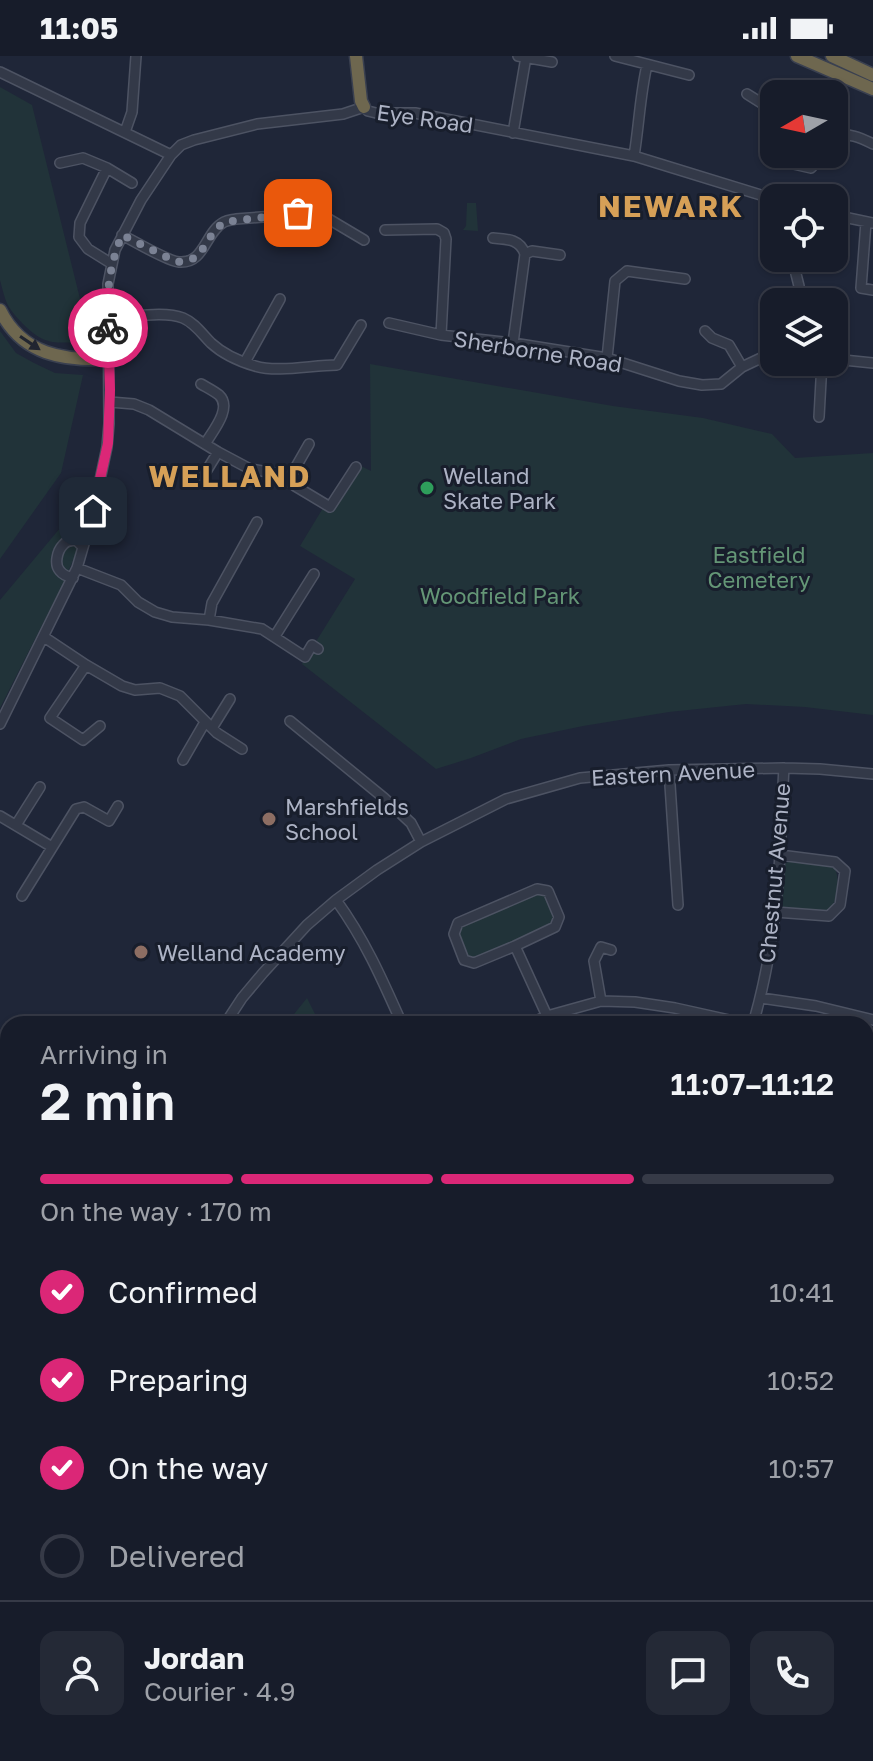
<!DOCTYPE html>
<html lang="en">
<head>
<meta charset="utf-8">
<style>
  :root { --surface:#171c2a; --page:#242936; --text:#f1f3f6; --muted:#9ea1a8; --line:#363a47; --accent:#db2777 }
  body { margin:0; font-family:"Golos Text",sans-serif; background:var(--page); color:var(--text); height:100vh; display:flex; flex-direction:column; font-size:30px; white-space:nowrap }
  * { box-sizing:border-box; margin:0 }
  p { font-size:26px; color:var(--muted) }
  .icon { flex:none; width:44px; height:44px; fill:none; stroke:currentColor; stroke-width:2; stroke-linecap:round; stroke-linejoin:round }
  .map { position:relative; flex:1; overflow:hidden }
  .panel { position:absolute; left:0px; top:960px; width:874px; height:746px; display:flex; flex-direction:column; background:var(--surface); border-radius:24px 24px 0 0; box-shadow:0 2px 6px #0004,0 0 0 2px var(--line) }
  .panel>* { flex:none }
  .needle { width:52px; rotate:261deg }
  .controls { position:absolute; left:760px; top:24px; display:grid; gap:16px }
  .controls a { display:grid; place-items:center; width:88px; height:88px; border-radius:16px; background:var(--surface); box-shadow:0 2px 6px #0004,0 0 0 2px var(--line); font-size:40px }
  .pin { position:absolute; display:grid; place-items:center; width:68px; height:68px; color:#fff; margin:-34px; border-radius:16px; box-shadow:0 4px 12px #0006 }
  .courier { position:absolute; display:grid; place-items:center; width:80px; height:80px; margin:-40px; border:6px solid #db2777; border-radius:50%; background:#fff; color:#222; box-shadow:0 2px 10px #0007 }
  .overview em { font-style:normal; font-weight:600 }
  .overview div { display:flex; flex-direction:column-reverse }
  .overview { display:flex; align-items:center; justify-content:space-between; height:136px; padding:0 40px }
  h1 { font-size:52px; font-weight:600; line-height:60px }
  .bar { display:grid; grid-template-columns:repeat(4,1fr); gap:12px 8px; align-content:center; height:96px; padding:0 40px }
  .bar i { height:10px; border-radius:6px; background:var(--line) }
  .bar .selected { background:var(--accent) }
  .bar p { grid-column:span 4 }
  .line { display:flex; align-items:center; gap:20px; padding:0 40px; border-top:2px solid var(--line) }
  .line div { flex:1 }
  .round { display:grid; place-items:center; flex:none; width:84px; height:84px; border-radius:16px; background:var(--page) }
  ol { padding:0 40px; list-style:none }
  li { display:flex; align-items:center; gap:24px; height:88px }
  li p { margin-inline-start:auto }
  li .icon { padding:8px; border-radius:50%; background:var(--accent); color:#fff; stroke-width:4 }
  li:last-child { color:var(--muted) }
  li i { width:44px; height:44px; border:4px solid var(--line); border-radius:50% }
  .status { display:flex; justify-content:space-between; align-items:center; height:56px; padding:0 40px; background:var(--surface); direction:ltr }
  .status svg { height:22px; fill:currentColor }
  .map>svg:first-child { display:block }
</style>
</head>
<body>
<div class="status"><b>11:05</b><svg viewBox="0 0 49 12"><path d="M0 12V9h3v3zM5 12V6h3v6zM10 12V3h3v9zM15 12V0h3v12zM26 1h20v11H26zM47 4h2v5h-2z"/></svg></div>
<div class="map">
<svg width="873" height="1705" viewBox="0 0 873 1705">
  <rect width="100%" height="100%" fill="#1f2638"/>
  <path fill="#213339" d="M0,31L32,49L89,279L81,286C53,287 44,289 23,268C6,250 6,247 0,224Z
    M467,147H476L478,175L463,174L466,170Z
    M0,275L16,297L34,307L55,317L83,319L61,417L0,503Z
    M370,308L613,350L703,362L772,378L795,402L873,397V659L805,651L746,648L669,656L583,670L521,683L471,702L436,713L302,608L355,523L300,490L323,452L331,455L361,410L371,415Z
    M96,429L82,483L63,528L0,652V544Z
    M791,804L834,810C841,824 838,845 828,856L785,853L781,850L779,844L782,813L785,808Z
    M537,836L546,839L556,861L553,869L474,904L466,902L457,878L461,870Z
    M307,942L320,968H286Z
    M873,1292V1471H871L866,1478V1307Z"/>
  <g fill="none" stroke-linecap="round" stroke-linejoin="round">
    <defs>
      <path id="minor" d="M518,0L552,6
        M615,0L689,19
        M0,16L171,99
        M747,38L774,55
        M125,76L132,56L136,0
        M513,77L526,1
        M834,80C850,77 859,81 873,88
        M634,100C639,70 640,39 647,9
        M60,107L83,102L107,112
        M789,107L811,112L824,98
        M834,159L873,167
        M866,166L861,232L873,234
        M385,174L437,173L444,177L446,183L441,279
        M122,179C134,185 167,205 179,206C205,208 205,176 224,166C228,164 232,164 236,163L314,157L327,162L364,184
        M493,182C507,183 520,183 525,198
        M792,202L799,230L800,246
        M112,208L88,193L79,181L80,167L107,112L132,127
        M108,262C129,262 163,254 183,262C195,267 202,278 211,287C224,299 238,305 255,310C278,317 312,309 337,309L361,269
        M389,267L441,279L513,287L607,302L679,325L702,329L721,328L742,311L761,302L774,300
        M705,275L712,282L729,289L742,311
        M513,287L525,198L532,195L560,199
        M607,302L615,225L627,215L685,223
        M834,303L873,307
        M245,306L280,243
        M201,328C206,331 214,335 219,339C233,352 212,376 205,388
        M110,346L134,348L149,354L218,396L250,413L280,418L295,430L330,451L356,411
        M819,361L822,306
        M202,422L218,396
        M289,423L309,388
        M77,512L121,529L138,546L155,556L172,561L209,564L262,573L305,601L312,589L318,593
        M73,522C69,521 63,519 60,515C54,509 57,495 63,489C67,484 70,485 76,484L82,490
        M209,564L212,547L257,466
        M275,580L314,518
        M44,581L86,609L122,630L135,634L160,632L180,640L217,677L242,693
        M86,609L50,662L83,684L100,670
        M290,665L384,742L411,767L421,786
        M0,668L77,512L93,457L107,391L109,368L108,228L115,194L141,144L171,99L181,89L194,84L257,68L343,58L364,51L368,55L376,57H415L634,100L774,143
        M212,672L230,643
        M183,704L205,666
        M669,714L678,849
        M0,760L52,791
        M16,769L40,731
        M22,840L76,753L84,751L109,765L118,750
        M336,844C365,884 382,923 402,968
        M775,856L829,860L840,849L845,815L835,806L780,799
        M515,890L555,871L559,861L548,835L537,833L458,867L454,878L464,904L474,907L515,890L547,960
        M761,942L816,950L873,964
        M601,945L594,905L601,891L611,894
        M225,968L242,942L263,917L307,869L336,844L377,814L421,786L506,743L580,722L669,714L784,712L820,713L873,718
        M529,968L547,960L601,945L635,946L675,952L747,968
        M753,968C769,913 777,855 780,798C782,769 782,740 784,712
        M0,1015L8,1019
        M866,1054L873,1056
        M0,1178L8,1163
        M866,1193L873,1179
        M866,1204L873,1207
        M0,1403L8,1387
        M0,1464L8,1468
        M866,1513L873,1542
        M0,1608L8,1604
        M866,1678L873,1676
        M9,1698L15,1705
        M94,1698L97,1705
        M209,1698L216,1705
        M359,1698V1705
        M454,1698L455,1705
        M692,1705L696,1698
        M822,1705L831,1698"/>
      <path id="highway" d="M356,0L361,45L364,51
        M797,0L873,33
        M832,0L873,19
        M0,254C22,299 63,305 110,303"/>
    </defs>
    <use href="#minor" stroke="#4d5363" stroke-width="12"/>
    <use href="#highway" stroke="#3a4050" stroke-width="15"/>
    <use href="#minor" stroke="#333948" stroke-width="9"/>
    <use href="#highway" stroke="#6e674f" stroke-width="12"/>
  </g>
  <defs><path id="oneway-solid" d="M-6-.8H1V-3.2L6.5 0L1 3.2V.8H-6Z" transform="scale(2)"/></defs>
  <use fill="#212530" href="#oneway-solid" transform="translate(30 287) rotate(34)"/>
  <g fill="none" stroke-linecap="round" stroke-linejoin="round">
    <path stroke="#7b8294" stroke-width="8" stroke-dasharray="0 14.4" d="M108,272C106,239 109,210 122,179L177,206L188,205L198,200L215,174L224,166L298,157"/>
    <path stroke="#db2777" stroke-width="10" d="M93,455L108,387L110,334L108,272"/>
  </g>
  <circle fill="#2e9e5b" stroke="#181e2c" stroke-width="3" cx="427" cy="432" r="8"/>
  <g fill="#8d6e63" stroke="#181e2c" stroke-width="3">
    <circle cx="269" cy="763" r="8"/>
    <circle cx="141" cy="896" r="8"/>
  </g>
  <g text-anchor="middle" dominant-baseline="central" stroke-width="6" stroke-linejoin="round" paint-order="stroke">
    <g font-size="22" fill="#adb3c5" stroke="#181e2c">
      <text transform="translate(425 62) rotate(8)">Eye Road</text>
      <text transform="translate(538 295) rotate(9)">Sherborne Road</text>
      <text transform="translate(673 717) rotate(-3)">Eastern Avenue</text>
      <text transform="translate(774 817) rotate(-85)">Chestnut Avenue</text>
    </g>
    <g font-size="22" fill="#adb3c5" stroke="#181e2c" text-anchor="start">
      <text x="443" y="419">Welland<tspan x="443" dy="25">Skate Park</tspan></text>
      <text x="285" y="750">Marshfields<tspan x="285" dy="25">School</tspan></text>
      <text x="157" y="896">Welland Academy</text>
    </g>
    <g font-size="22" fill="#649676" stroke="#181e2c">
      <text x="759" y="498">Eastfield<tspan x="759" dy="25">Cemetery</tspan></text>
      <text x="500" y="539">Woodfield Park</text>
    </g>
    <g font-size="30" font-weight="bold" letter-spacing="2" fill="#d6a057" stroke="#181e2c">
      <text x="671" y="150">NEWARK</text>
      <text x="230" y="420">WELLAND</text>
    </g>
  </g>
</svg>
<div class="controls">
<a><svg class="needle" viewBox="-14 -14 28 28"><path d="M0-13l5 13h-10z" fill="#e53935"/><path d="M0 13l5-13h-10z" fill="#9ea1a8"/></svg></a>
<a><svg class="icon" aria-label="locate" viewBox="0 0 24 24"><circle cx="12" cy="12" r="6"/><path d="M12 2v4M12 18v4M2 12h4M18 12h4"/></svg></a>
<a><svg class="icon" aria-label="layers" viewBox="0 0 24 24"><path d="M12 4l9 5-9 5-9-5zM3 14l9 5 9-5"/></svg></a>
</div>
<div class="pin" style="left:298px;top:157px;background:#ea580c"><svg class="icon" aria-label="bag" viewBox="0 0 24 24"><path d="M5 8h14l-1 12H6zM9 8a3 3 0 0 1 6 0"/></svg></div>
<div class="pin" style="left:93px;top:455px;background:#1f2937"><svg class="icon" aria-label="home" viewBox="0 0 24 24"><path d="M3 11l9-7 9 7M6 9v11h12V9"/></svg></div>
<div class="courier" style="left:108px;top:272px"><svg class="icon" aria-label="bike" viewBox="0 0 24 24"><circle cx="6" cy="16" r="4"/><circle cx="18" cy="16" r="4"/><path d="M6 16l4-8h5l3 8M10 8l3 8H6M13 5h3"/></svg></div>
<section class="panel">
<div class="overview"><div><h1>2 min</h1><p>Arriving in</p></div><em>11:07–11:12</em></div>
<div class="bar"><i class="selected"></i><i class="selected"></i><i class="selected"></i><i></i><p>On the way · 170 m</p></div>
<ol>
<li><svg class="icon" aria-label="check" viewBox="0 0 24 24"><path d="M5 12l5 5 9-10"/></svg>Confirmed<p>10:41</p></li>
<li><svg class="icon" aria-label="check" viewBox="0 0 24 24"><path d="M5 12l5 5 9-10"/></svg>Preparing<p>10:52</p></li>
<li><svg class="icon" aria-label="check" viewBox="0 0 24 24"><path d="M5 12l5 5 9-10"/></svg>On the way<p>10:57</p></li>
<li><i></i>Delivered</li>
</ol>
<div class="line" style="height:144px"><a class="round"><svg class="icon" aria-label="person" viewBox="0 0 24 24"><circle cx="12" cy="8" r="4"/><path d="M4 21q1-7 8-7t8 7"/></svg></a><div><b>Jordan</b><p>Courier · 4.9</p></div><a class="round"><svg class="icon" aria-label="chat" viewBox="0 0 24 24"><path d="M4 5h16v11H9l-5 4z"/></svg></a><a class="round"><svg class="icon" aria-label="phone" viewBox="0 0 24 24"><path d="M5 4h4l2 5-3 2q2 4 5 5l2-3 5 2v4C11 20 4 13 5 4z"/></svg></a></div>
</section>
</div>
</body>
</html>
